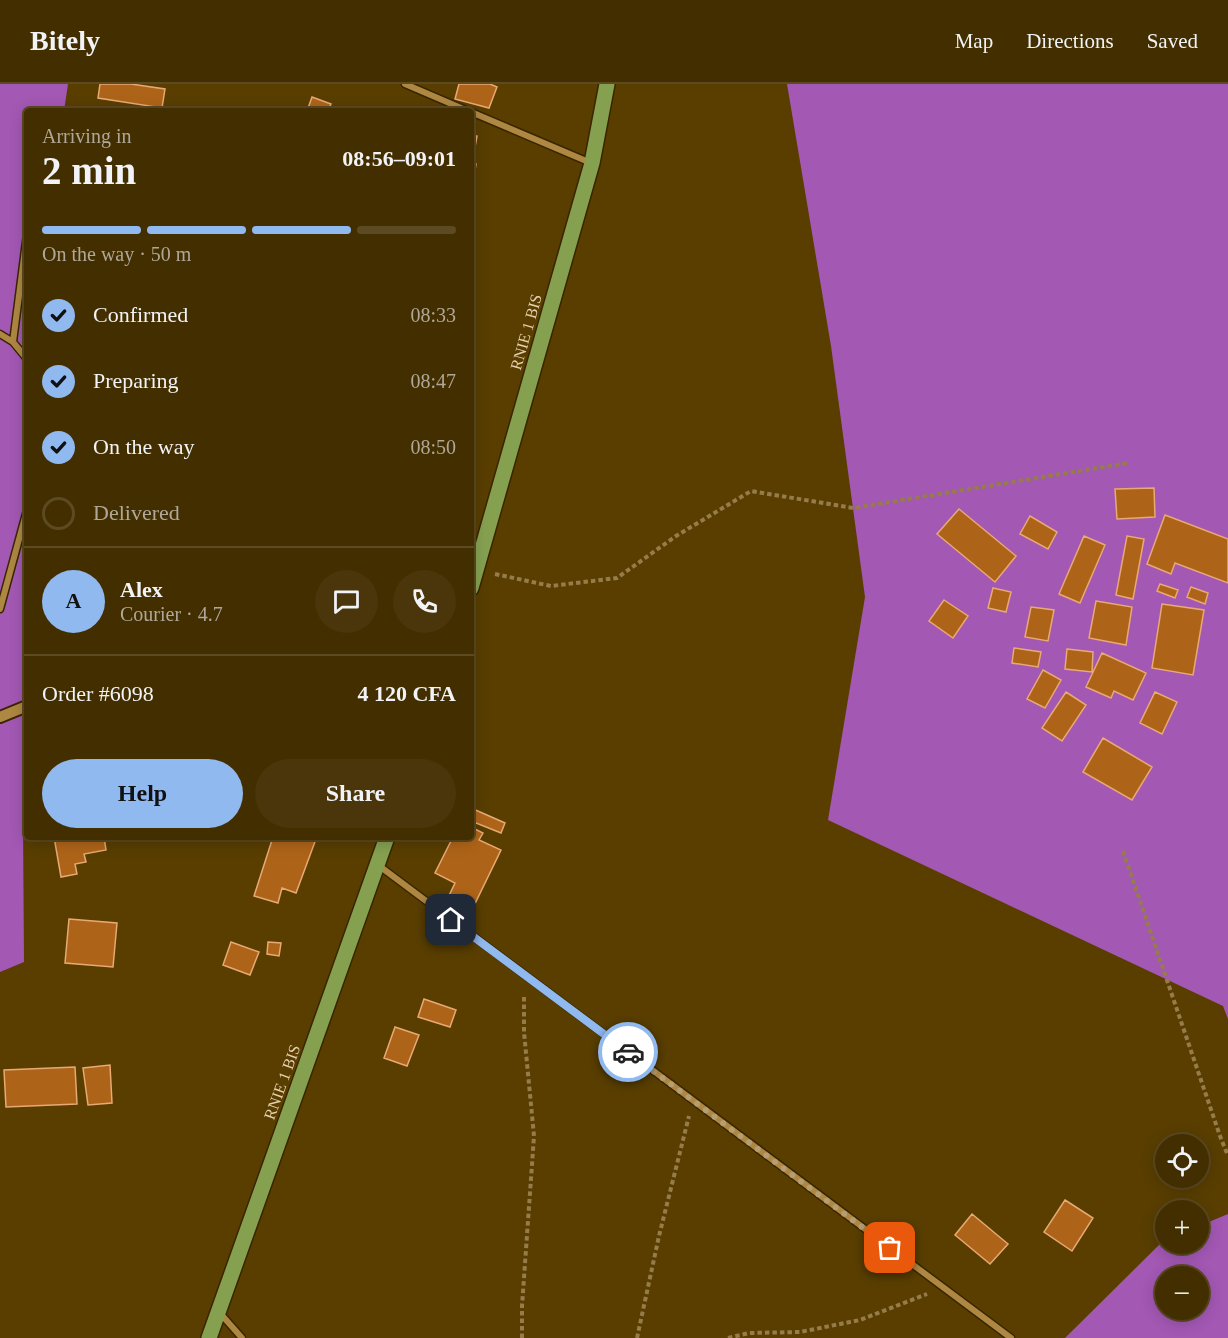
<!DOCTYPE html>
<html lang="en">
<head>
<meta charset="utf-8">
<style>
  :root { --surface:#432e00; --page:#4a360a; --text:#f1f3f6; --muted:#afa899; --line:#5b4a22; --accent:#90b9f0 }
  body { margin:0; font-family:"Times New Roman",serif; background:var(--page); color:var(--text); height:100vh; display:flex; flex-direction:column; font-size:22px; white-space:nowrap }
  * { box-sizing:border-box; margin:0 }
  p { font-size:20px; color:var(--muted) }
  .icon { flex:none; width:33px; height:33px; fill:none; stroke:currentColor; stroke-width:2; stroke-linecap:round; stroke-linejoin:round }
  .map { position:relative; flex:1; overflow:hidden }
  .panel { position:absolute; left:24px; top:24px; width:450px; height:732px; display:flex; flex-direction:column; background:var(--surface); border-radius:6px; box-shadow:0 3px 15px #0003,0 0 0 2px var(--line) }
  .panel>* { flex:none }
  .fabs { position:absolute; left:1155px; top:1050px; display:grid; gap:12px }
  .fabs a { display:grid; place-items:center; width:54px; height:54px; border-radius:50%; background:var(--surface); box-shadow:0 3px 15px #0003,0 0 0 2px var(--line); font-size:30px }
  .pin { position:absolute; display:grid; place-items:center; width:51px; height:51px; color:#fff; margin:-26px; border-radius:12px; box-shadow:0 3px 9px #0006 }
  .courier { position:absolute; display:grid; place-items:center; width:60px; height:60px; margin:-30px; border:4px solid #90b9f0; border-radius:50%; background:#fff; color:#222; box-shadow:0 2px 8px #0007 }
  .head em { font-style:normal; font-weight:800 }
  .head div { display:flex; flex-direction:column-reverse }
  .head { display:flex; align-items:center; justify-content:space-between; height:102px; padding:0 18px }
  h1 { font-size:39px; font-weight:800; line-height:45px }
  .bar { display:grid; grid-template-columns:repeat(4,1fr); gap:9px 6px; align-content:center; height:72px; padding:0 18px }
  .bar i { height:8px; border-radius:4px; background:var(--line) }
  .bar .on { background:var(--accent) }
  .bar p { grid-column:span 4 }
  .line { display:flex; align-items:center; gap:15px; padding:0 18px; border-top:2px solid var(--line) }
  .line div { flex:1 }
  .round { display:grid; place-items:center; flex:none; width:63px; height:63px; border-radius:32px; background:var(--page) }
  ol { padding:0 18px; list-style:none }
  li { display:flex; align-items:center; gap:18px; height:66px }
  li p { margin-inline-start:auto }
  li .icon { padding:6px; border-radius:50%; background:var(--accent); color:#111; stroke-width:4 }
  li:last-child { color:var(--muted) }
  li i { width:33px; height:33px; border:3px solid var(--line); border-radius:50% }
  .cta { display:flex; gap:12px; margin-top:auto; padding:12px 18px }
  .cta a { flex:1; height:69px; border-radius:36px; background:var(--accent); color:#111; font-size:24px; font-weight:800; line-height:69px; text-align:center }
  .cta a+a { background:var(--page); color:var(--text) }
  header { display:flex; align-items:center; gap:36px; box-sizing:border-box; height:84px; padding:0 30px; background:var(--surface); border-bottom:2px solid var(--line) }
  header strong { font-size:28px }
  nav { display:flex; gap:33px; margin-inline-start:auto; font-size:21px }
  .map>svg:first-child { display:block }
</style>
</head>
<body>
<header>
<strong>Bitely</strong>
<nav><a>Map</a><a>Directions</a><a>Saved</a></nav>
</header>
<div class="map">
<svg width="1228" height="1254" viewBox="0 0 1228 1254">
  <rect width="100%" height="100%" fill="#593e00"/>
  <path fill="#a358b4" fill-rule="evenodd" d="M0,0H68L64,27H27V598L22,601L24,878L0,888Z
    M787,0H1228V935L1223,922L828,736L865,513L831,262Z
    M1228,1130V1254H1065L1164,1156L1165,1155L1166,1160H1198L1199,1142ZM1166,1192H1198V1226H1166Z"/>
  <path fill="#ae6418" stroke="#e7a975" stroke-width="1.5" d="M100,0H131L165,5L162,24L98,14Z
    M459,0H490L497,3L489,24L455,15Z
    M312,13L331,20L328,27H307Z
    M471,51L477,52L472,80H476L471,112Z
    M1154,404L1155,433L1117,435L1115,405Z
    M959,425L1016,472L995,498L937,450Z
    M1165,431L1228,455V499L1175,479L1171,490L1147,480Z
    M1030,432L1057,448L1048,465L1020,450Z
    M1084,452L1105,461L1080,519L1059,510Z
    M1127,452L1144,455L1133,515L1116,511Z
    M1160,500L1178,506L1175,514L1157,507Z
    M1191,503L1208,509L1205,520L1187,513Z
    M993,504L1011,508L1006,528L988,524Z
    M944,516L968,532L953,554L929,537Z
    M1096,517L1132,523L1126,561L1089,554Z
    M1162,520L1204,526L1193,591L1152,584Z
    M1031,523L1054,526L1048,557L1025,553Z
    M1014,564L1041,568L1038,583L1012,579Z
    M1067,565L1093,568L1092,588L1065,585Z
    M1102,569L1146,589L1133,616L1114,607L1111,614L1086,603Z
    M1043,586L1061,596L1045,624L1027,615Z
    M1066,608L1086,621L1062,657L1042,644Z
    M1155,608L1177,618L1162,650L1140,639Z
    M1103,654L1152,683L1132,716L1083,688Z
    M471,724L505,739L501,749L471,737Z
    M471,743L483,749L479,756L501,766L469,832L445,820L455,799L435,789L453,753H471Z
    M54,753H104L106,766L84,770L86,778L75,780L77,790L61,793Z
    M273,753H310L316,755L296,809L282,804L278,819L254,812Z
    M69,835L117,839L113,883L65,879Z
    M231,858L259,868L250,891L223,881Z
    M268,858L281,859L279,872L267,870Z
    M424,915L456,926L450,943L418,933Z
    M395,943L419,951L407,982L384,974Z
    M110,981L112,1019L88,1021L83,984Z
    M75,983L77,1020L6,1023L4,986Z
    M1065,1116L1093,1134L1072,1167L1044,1148Z
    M972,1130L1008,1160L990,1180L955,1151Z"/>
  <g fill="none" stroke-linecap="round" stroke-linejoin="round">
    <defs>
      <path id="minor" d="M405,0L468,27
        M471,28L591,79
        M0,250L13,258L27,275
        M13,258L27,150
        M0,525L27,426
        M378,781L1011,1254
        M219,1228L242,1254"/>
      <path id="tertiary" d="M0,633L27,622"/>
      <path id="primary" d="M471,504L592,79L607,0
        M209,1254L387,753"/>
    </defs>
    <use href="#minor" stroke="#392600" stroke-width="9"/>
    <use href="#tertiary" stroke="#392600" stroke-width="14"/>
    <use href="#primary" stroke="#392600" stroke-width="18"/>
    <path stroke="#957c4a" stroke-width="4" stroke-dasharray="4.5 3" stroke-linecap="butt" d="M495,490L551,502L617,494L676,452L751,407L853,424L1128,379
      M1123,767L1220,1052L1228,1072
      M522,1254V1222L534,1052L524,948V911
      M637,1254L659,1152L689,1032
      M728,1254L749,1249L800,1248L860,1236L927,1210"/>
    <use href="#minor" stroke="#ae8742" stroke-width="6"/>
    <use href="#tertiary" stroke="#ae8742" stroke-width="10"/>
    <use href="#primary" stroke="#85a150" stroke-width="15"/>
  </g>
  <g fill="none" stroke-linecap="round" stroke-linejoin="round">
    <path stroke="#b59e72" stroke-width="6" stroke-dasharray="0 10.8" d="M628,968L890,1164"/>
    <path stroke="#90b9f0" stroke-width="8" d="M451,836L628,968"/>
  </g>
  <g text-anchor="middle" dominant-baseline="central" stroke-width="5" stroke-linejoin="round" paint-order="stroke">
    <g font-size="16" fill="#e6d1b0" stroke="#593e00">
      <text transform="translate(526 248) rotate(-74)">RNIE 1 BIS</text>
      <text transform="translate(282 998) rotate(-70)">RNIE 1 BIS</text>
    </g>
  </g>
</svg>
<div class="fabs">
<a><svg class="icon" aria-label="locate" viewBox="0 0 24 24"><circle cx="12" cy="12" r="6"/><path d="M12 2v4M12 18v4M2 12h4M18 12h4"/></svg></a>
<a>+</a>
<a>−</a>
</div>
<div class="pin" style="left:890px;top:1164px;background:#ea580c"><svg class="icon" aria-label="bag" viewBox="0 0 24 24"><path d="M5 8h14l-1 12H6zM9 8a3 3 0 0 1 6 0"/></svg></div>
<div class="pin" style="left:451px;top:836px;background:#1f2937"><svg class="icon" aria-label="home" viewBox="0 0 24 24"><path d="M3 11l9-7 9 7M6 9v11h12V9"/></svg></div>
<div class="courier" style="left:628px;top:968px"><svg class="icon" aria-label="car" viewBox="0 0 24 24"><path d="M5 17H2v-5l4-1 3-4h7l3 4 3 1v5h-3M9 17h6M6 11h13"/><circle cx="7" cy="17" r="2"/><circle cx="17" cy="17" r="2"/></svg></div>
<section class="panel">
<div class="head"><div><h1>2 min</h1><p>Arriving in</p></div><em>08:56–09:01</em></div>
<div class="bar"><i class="on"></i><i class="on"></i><i class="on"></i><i></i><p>On the way · 50 m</p></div>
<ol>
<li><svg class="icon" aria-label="check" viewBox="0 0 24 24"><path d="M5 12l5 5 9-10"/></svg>Confirmed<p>08:33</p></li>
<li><svg class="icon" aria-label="check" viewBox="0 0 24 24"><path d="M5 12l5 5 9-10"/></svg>Preparing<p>08:47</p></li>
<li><svg class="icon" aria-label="check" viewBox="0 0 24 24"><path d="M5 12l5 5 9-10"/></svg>On the way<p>08:50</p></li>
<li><i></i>Delivered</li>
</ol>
<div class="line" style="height:108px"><b class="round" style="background:var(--accent);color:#111">A</b><div><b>Alex</b><p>Courier · 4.7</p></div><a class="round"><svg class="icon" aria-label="chat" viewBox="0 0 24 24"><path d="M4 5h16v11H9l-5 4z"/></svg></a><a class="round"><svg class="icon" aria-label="phone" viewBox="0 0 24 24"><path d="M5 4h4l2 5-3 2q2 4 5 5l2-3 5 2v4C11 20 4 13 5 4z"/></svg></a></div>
<div class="line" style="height:78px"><div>Order #6098</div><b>4 120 CFA</b></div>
<div class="cta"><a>Help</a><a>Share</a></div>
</section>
</div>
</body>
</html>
